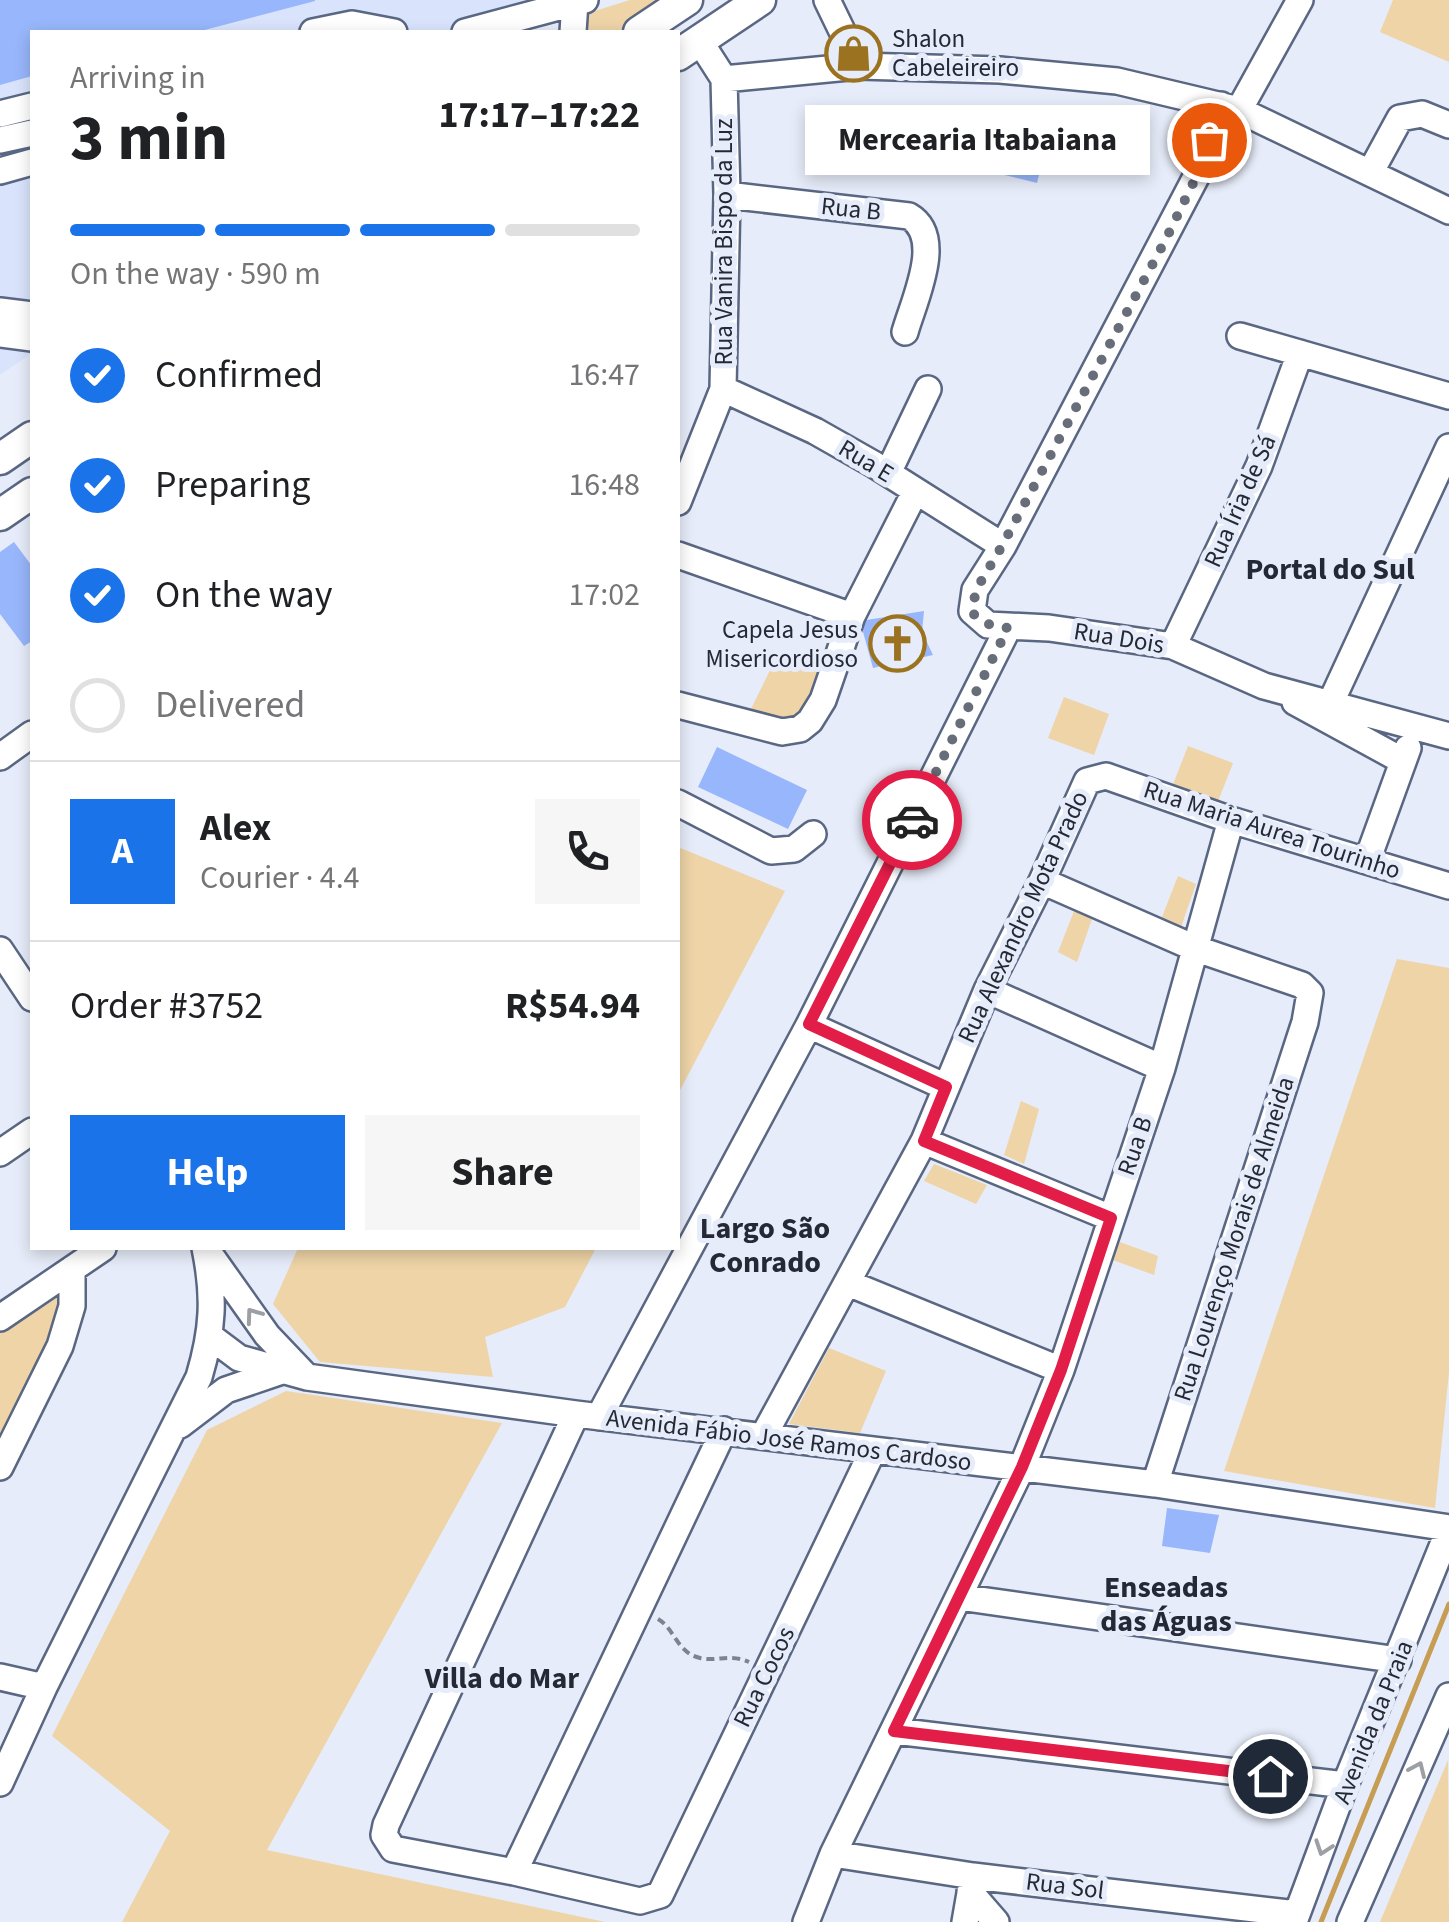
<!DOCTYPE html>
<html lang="en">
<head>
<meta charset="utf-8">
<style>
  :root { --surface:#fff; --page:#f6f6f6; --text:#202124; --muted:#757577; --line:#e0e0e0; --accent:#1a73e8 }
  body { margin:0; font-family:"Source Sans 3",sans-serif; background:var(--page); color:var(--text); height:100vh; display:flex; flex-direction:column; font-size:38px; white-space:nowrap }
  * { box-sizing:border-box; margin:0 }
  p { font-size:32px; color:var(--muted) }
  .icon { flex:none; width:55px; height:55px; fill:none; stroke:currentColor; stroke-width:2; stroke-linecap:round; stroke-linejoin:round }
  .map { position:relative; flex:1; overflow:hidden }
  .side { position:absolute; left:30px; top:30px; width:650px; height:1220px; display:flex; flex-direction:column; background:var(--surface); border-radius:0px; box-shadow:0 5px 15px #0003 }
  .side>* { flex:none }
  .pin { position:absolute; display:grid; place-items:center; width:85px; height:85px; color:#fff; margin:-42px; border:5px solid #fff; border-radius:50%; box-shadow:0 2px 10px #0007 }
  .courier { position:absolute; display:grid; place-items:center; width:100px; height:100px; margin:-50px; border:8px solid #e11d48; border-radius:50%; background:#fff; color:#222; box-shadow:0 2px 12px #0007 }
  .bubble { position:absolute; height:70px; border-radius:0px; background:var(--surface); box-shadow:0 5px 15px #0003; font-size:32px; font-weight:700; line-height:70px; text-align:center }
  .overview em { font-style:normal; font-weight:700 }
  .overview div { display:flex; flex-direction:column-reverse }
  .overview { display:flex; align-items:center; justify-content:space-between; height:170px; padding:0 40px }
  h1 { font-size:65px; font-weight:700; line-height:75px }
  .bar { display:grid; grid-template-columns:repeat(4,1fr); gap:15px 10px; align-content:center; height:120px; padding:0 40px }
  .bar i { height:12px; border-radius:8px; background:var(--line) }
  .bar .current { background:var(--accent) }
  .bar p { grid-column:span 4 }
  .line { display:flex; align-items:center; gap:25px; padding:0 40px; border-top:2px solid var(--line) }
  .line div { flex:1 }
  .round { display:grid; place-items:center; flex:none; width:105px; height:105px; border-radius:0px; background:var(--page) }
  ol { padding:0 40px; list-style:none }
  li { display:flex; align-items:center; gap:30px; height:110px }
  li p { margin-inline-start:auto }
  li .icon { padding:10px; border-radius:50%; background:var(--accent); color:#fff; stroke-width:4 }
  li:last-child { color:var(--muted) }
  li i { width:55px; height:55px; border:5px solid var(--line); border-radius:50% }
  .action { display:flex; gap:20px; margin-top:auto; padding:20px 40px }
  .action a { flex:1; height:115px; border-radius:0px; background:var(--accent); color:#fff; font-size:40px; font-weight:700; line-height:115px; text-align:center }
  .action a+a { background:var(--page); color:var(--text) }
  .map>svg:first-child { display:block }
</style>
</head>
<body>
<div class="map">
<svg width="1449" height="1922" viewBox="0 0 1449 1922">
  <rect width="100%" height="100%" fill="#e6ecf9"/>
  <path fill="#d9e4fc" d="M0,0H562L513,32H32V353L0,375Z"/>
  <path fill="#eed4a7" d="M630,0H665L617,32H580L582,15Z
    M1393,0H1449V62L1380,32Z
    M776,658L824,666L795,722L749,713Z
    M1064,697L1109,714L1094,755L1048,738Z
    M1188,746L1233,763L1217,804L1172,787Z
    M678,847L785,891L678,1094Z
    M1178,876L1196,884L1181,927L1162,917Z
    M1074,911L1092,919L1077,962L1058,952Z
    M1397,959L1449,968V1372L1435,1508L1224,1471Z
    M1021,1101L1039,1109L1024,1164L1004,1155Z
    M934,1164L987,1185L976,1204L924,1181Z
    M1120,1242L1158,1256L1154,1275L1110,1259Z
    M298,1248H596L565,1307L485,1337L493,1377L320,1362L273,1304Z
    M60,1291L64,1320L0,1452V1332Z
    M829,1348L886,1371L860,1433L789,1424Z
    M286,1391L502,1423L267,1850L605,1922H122L170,1831L52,1736L207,1430Z
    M1448,1760L1449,1922H1380Z"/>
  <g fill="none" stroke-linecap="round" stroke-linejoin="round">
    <path stroke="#c69d53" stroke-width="5" d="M1321,1922L1449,1604"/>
  </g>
  <path fill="#98b6fb" d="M0,0H315V1L197,32H32V76L0,85Z
    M1005,121L1050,132L1037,183L992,172Z
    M931,128L985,137L979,171L925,162Z
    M14,542L32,566V641L24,646L0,614V552Z
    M924,611L922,632L933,655L873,668L860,621Z
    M717,747L807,790L788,829L698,787Z
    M1167,1508L1219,1515L1210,1553L1162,1546Z"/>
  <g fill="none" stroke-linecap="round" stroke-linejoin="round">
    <defs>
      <path id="minor" d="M827,0L859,66
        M313,32L352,24L394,32
        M465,32L585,0
        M573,32L575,2
        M724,79L859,66L1000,70L1117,81L1239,110L1449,211
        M1221,105L1197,175L1003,546L975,590L972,611L988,625L1049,628L1173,646L1264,686L1449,736
        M1239,110L1300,0
        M0,114L32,106
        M0,140L32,133
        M0,171L32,162
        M1370,173L1400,118L1422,114L1449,125
        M727,195L909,216C945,237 914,300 905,332
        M0,311L32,315
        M0,334L32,338
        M1240,336L1449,396
        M723,389L815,431L875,465L1003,546
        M888,473L928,389
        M678,502L723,389L727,195L724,79L699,40
        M678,555L852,616
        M1173,646L1259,466L1300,353
        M1295,702L1403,761
        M1331,702L1449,447
        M678,705L782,732L800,729L810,721L823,700L852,616L915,492
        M0,757L32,734
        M678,803L771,851L794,849L813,834
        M1367,861L1408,748
        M1042,881L1197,949L1302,985L1310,993L1305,1022L1155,1484
        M0,950L32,998
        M987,990L1162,1068
        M809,1025L946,1087
        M924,1141L1111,1218
        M0,1153L32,1131
        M211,1256L267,1335L307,1377
        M848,1283L1061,1370
        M0,1318L103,1248
        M211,1337L239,1358L307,1377L576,1414L1155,1484L1449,1528
        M576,1414L386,1825L384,1835L393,1849L514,1872L640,1901L660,1895L873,1450
        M599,1417L809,1025L1008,628
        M180,1425L226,1390L279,1372
        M764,1435L924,1141L987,990L1042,881L1087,781L1106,776L1231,820L1449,886
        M0,1467L60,1346L72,1306V1269
        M959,1597L1398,1660
        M0,1677L44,1687
        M895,1731L1345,1785
        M0,1783L44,1687L199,1377C213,1330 215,1297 205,1248
        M833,1854L973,1876L1297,1914
        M514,1872L724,1430
        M970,1892L996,1922
        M806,1922L833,1854L1022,1467L1061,1370L1162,1068L1231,820
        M965,1922L973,1876
        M1294,1922L1345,1785L1449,1530
        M1350,1922L1449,1696"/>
      <path id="major" d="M639,32L687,0
        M678,55L760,0
        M0,459L32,437
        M0,515L32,493"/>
    </defs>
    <use href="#minor" stroke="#5a6783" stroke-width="30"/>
    <use href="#major" stroke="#5a6783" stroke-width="35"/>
    <path stroke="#7e8390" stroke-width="4" stroke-dasharray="8 5" stroke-linecap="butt" d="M658,1619C675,1629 677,1653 700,1658C718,1662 729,1653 749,1662"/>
    <use href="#minor" stroke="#fff" stroke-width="25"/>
    <use href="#major" stroke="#fff" stroke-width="30"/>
  </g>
  <defs><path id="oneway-chevron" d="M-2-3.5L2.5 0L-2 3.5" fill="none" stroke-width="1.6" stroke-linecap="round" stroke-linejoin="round" transform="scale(2.5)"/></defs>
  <g stroke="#9c9fa4">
    <use href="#oneway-chevron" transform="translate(253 1315) rotate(-126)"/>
    <use href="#oneway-chevron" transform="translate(1418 1769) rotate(-66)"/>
    <use href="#oneway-chevron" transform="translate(1323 1848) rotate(109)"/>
  </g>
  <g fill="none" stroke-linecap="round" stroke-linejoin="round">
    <path stroke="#686d7a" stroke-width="10" stroke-dasharray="0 18" d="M912,820L1008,628C993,626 981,624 972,612L976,590L1002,546L1166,239L1197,175L1209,140"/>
    <path stroke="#e11d48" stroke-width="12" d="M912,820L809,1024L946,1087L924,1141L1111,1218L1061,1370L1022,1467L894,1731L1270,1776"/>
  </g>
  <defs>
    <symbol id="shop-ring" viewBox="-11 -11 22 22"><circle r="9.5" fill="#e6ecf9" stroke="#9b7320" stroke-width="1.5"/><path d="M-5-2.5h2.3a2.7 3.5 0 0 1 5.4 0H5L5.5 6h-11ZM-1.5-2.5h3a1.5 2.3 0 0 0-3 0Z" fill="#9b7320"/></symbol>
    <symbol id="church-ring" viewBox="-11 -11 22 22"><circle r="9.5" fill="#e6ecf9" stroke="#9b7320" stroke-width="1.5"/><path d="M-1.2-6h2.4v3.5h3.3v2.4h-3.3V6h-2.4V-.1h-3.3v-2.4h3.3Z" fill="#9b7320"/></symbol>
  </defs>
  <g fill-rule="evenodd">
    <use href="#shop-ring" x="822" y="22" width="63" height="63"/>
    <use href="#church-ring" x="866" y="612" width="63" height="63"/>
  </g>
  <g text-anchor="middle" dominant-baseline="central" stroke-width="10" stroke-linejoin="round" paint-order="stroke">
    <g font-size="25" fill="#242935" stroke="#e6ecf9" text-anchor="start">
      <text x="892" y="39">Shalon<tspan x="892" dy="29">Cabeleireiro</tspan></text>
      <text x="858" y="630" text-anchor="end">Capela Jesus<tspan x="858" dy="29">Misericordioso</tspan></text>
    </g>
    <g font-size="25" fill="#242935" stroke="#e6ecf9">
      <text transform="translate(851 209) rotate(6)">Rua B</text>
      <text transform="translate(724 242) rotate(-90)">Rua Vanira Bispo da Luz</text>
      <text transform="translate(866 461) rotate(31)">Rua E</text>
      <text transform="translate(1240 501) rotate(-66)">Rua Íria de Sá</text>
      <text transform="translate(1119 638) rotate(9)">Rua Dois</text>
      <text transform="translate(1272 830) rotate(18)">Rua Maria Aurea Tourinho</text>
      <text transform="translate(1023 917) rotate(-65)">Rua Alexandro Mota Prado</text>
      <text transform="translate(1135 1146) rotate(-71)">Rua B</text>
      <text transform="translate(1234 1239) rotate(-72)">Rua Lourenço Morais de Almeida</text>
      <text transform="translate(789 1440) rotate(7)">Avenida Fábio José Ramos Cardoso</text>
      <text transform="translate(764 1677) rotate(-64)">Rua Cocos</text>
      <text transform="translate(1373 1722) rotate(-68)">Avenida da Praia</text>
      <text transform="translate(1065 1886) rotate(7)">Rua Sol</text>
    </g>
    <g font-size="30" font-weight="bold" fill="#242935" stroke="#e6ecf9">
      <text x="1330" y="569">Portal do Sul</text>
      <text x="765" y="1228">Largo São<tspan x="765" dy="34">Conrado</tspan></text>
      <text x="1166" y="1587">Enseadas<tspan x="1166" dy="34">das Águas</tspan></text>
      <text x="502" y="1678">Villa do Mar</text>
    </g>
  </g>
</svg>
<div class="pin" style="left:1209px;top:140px;background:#ea580c"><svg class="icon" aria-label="bag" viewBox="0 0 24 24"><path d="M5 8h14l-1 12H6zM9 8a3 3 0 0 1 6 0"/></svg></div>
<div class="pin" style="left:1270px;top:1776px;background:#1f2937"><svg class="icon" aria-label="home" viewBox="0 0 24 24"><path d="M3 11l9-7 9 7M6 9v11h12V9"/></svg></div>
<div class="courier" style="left:912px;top:820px"><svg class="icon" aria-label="car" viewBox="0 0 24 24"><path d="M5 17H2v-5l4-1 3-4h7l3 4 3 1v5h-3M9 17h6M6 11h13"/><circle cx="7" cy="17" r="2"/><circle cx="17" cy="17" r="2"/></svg></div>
<div class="bubble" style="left:805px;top:105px;width:345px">Mercearia Itabaiana</div>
<section class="side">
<div class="overview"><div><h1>3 min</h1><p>Arriving in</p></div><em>17:17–17:22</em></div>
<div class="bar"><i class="current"></i><i class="current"></i><i class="current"></i><i></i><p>On the way · 590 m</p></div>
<ol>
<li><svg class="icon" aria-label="check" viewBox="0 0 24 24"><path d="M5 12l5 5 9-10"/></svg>Confirmed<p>16:47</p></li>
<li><svg class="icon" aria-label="check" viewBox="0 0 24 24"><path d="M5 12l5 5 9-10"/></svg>Preparing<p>16:48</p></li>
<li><svg class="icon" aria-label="check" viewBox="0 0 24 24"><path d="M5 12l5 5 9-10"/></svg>On the way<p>17:02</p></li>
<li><i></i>Delivered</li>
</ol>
<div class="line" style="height:180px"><b class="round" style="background:var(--accent);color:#fff">A</b><div><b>Alex</b><p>Courier · 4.4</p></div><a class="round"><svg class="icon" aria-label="phone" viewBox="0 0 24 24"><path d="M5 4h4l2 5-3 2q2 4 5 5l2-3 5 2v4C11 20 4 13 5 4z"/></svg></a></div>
<div class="line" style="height:130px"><div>Order #3752</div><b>R$54.94</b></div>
<div class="action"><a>Help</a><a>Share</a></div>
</section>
</div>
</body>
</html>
